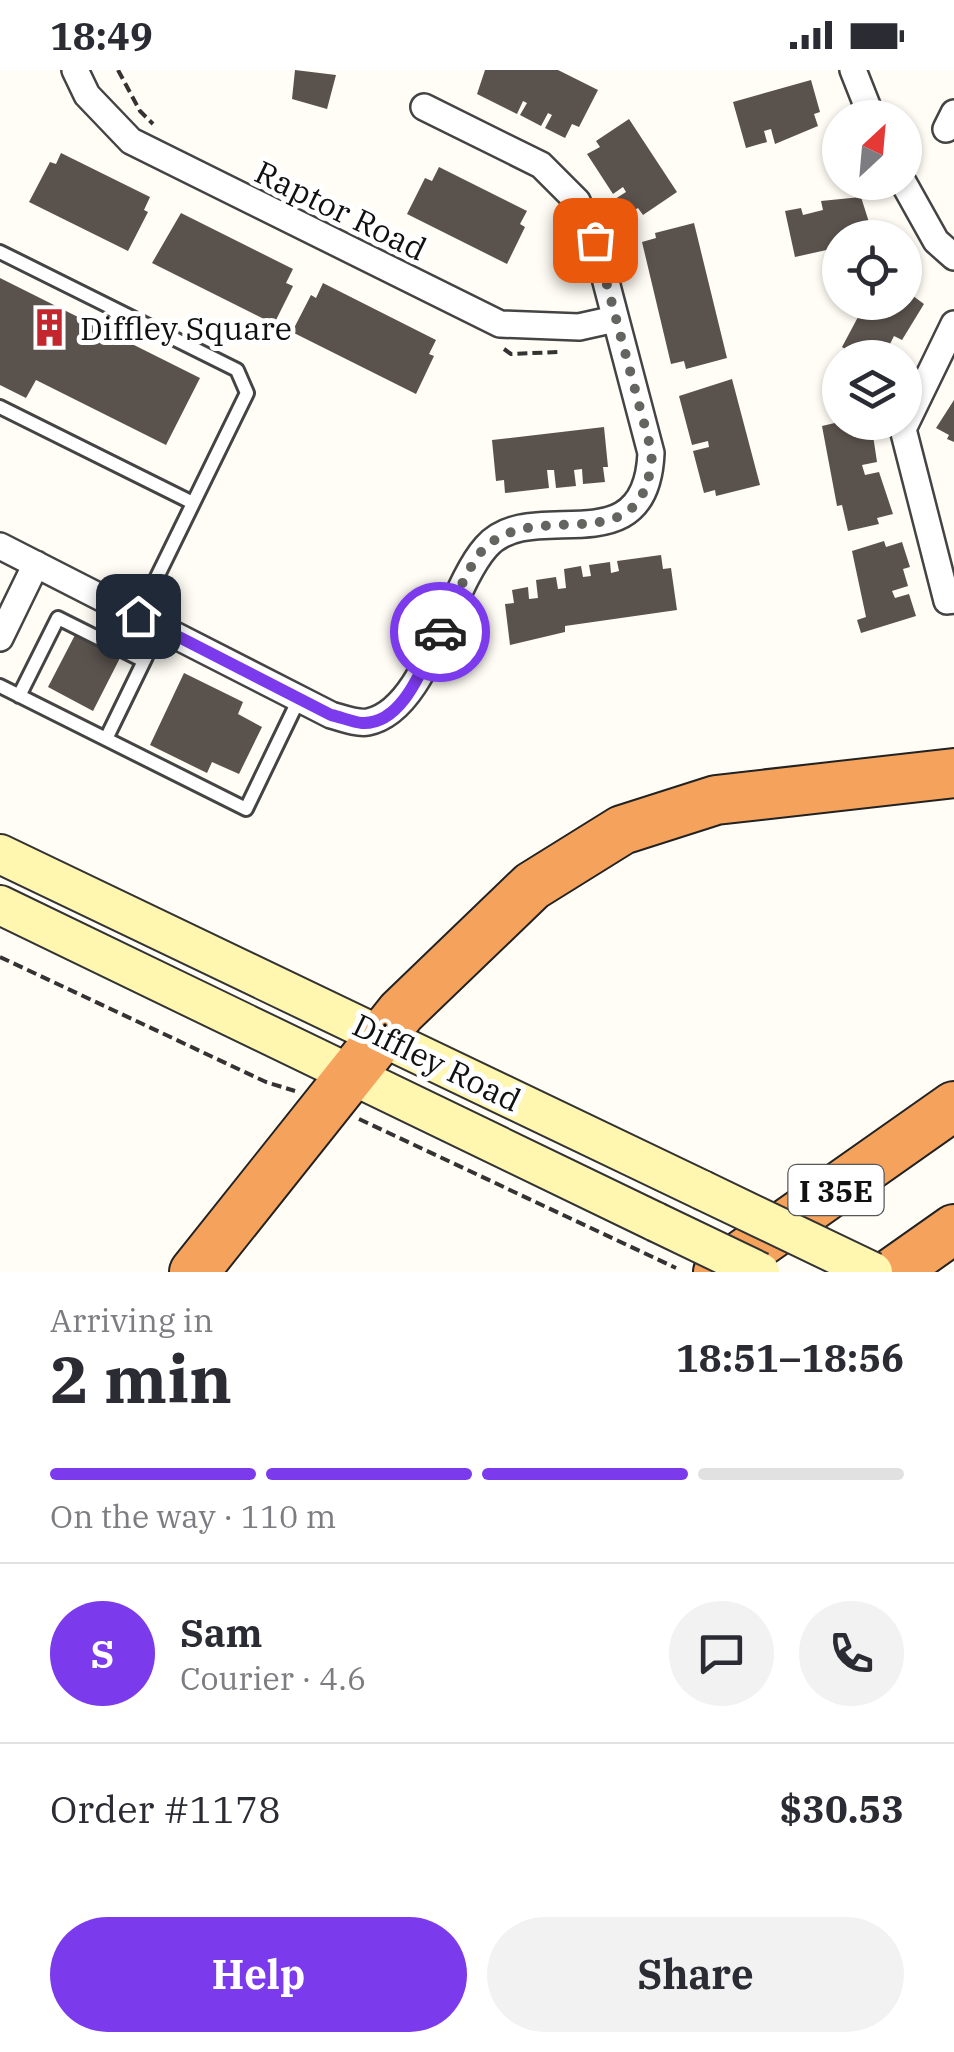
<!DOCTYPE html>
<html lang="en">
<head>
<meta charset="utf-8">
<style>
  :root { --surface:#fff; --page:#f2f2f3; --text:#2b2b33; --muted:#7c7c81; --line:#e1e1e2; --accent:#7c3aed }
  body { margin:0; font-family:"IBM Plex Serif",serif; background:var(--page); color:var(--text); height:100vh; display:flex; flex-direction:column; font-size:38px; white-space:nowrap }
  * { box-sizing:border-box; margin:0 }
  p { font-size:32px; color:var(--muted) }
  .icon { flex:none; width:55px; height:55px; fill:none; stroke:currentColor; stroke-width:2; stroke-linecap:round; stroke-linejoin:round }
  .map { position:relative; height:1202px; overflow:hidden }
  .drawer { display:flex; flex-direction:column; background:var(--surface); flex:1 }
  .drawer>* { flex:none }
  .needle { width:65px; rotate:26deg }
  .tools { position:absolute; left:822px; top:30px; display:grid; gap:20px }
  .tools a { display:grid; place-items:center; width:100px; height:100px; border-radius:50%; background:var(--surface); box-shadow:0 2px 8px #0004; font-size:50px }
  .pin { position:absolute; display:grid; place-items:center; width:85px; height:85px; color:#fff; margin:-42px; border-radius:20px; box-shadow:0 5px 15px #0006 }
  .courier { position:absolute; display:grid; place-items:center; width:100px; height:100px; margin:-50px; border:8px solid #7c3aed; border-radius:50%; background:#fff; color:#222; box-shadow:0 2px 12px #0007 }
  .overview em { font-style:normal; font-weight:700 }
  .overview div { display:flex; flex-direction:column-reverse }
  .overview { display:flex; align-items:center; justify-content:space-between; height:170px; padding:0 50px }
  h1 { font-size:65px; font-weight:700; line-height:75px }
  .bar { display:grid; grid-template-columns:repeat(4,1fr); gap:15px 10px; align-content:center; height:120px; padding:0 50px }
  .bar i { height:12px; border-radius:8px; background:var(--line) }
  .bar .active { background:var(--accent) }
  .bar p { grid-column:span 4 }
  .line { display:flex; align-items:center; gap:25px; padding:0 50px; border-top:2px solid var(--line) }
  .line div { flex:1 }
  .round { display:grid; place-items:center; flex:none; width:105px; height:105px; border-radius:52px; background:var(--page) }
  .button { display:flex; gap:20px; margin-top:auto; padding:20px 50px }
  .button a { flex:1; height:115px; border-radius:60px; background:var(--accent); color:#fff; font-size:40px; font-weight:700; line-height:115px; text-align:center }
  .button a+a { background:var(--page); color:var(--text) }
  .status { display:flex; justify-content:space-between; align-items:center; height:70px; padding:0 50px; background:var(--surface); direction:ltr }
  .status svg { height:28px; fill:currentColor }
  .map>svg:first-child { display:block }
</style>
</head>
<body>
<div class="status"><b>18:49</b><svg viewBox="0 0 49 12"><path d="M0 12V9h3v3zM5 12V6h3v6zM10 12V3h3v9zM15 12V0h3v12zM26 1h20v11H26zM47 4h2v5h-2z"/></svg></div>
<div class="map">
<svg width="954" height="1202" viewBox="0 0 954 1202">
  <rect width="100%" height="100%" fill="#fffdf5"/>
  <path fill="#5a524d" d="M295,0L336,5L327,39L292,29Z
    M485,0H558L598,20L579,57L572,54L565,68L545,58L552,45L548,43L541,56L520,45L527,33L523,31L517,44L477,24Z
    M811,10L820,42L814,44L818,56L775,74L771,59L764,61L767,72L746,78L733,32Z
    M629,49L677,122L643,145L638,138L626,145L615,129L626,122L623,117L613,124L587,84L600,77L596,71Z
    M61,83L150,127L144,140L148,142L128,181L29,132L50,92L56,94Z
    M439,97L527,141L520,154L525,157L507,194L407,144L425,108L432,111Z
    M861,127L874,168H840V177L795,187L785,141L801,138L803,145L823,140L821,131Z
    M181,143L293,199L286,213L293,216L274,254L152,193Z
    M694,153L727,288L686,299L684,291L671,294L642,172L656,168L655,163Z
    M0,208L200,308L166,375L36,310L26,328L0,315Z
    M323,213L436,270L429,284L434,286L416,324L292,262L311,225L316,228Z
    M905,220L924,234L902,270L894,266L886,282L896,288H841L845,279L842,277L866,232H905Z
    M732,309L760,415L716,426L715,420L704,423L693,381L709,377L708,371L692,375L679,326Z
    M954,330V372L947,369L949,365L936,358Z
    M839,352H871L877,392L862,395L865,405L879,402L893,444L877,448L879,454L848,461L842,435L837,436L822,356Z
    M604,357L608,397H603L605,412L583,414L582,399L574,400L576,416L556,418L554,400H547L549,418L505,423L504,410L496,411L492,370Z
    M884,471L886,477L902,472L910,497L903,499L908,516L892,521L895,528L909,524L916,546L861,563L857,550L866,547L852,481Z
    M661,485L663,499L671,498L677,540L565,556V562L510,575L505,534L514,533L512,520L528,517L529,529L538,528L536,510L556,507L558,519L566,518L564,499L581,496L583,507L591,506L589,495L610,492L611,503L619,501L617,491Z
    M75,565L120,588L93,641L48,617Z
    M184,603L243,632L238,644L262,657L239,704L212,692L207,703L150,675Z"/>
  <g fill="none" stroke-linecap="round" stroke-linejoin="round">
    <defs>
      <path id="lane" d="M0,182L237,300L247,323L138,546
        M0,337L193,433
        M0,616L246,739L299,629
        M19,626L58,548L144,591
        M106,669L160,558"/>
      <path id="street" d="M75,0L87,25L131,71L500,254L579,257L615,249
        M853,0L872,48
        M946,59L954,43
        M903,112L936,171L954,187
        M954,254L903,359L947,531L954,530
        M0,476L331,645C342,648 357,654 368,652C427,640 448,520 486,477C532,424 646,500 651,383L595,170L577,131L541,95L424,37
        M0,568L36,494"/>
      <path id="secondary" d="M0,784L702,1120
        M0,835L656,1152"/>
      <path id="highway" d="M194,1202L401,942L532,816L622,760L716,730L954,703
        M718,1202L954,1036
        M893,1202L954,1159"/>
    </defs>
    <use href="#lane" stroke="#444" stroke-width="18"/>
    <use href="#street" stroke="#444" stroke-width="30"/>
    <use href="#secondary" stroke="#333" stroke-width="42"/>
    <use href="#highway" stroke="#222" stroke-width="52"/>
    <path stroke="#333" stroke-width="4" stroke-dasharray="10 5" stroke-linecap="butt" d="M118,0L140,41L153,54
      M504,279L511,284L558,282
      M0,887L266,1012L295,1021
      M359,1049L676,1198"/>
    <use href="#lane" stroke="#fff" stroke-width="12"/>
    <use href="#street" stroke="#fff" stroke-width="25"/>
    <use href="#secondary" stroke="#fff6b0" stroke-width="38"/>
    <use href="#highway" stroke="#f5a25d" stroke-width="48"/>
    <defs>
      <path id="secondary-bridge" d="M702,1120L873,1202
        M656,1152L760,1202"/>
    </defs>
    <use href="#secondary-bridge" stroke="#333" stroke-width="42" stroke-linecap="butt"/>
    <use href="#secondary-bridge" stroke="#fff6b0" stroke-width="38"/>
  </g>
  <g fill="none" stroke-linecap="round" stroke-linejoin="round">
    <path stroke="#646461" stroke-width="10" stroke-dasharray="0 18" d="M440,562C451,540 470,488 489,474C547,429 646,494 652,383L595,170"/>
    <path stroke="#7c3aed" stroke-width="12" d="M138,546L331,645C341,647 352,652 362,653C404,655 424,593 440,562"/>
  </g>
  <defs>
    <symbol id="building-bare" viewBox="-9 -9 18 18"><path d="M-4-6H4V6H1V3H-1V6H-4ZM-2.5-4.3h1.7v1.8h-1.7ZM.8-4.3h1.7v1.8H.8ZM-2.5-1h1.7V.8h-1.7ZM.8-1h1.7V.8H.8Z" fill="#c4262e" stroke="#fff" stroke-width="2.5" paint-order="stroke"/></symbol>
  </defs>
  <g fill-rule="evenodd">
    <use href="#building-bare" x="22" y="230" width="55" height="55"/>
  </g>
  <g text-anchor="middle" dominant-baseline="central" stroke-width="10" stroke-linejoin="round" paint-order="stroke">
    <rect fill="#fff" stroke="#585858" stroke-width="2.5" x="788.5" y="1095" width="95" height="50" rx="8"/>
    <g font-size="30" font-weight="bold" fill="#111">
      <text x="836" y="1120">I 35E</text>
    </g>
    <g font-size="32" fill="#111" stroke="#fff">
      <text transform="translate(341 140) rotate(26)">Raptor Road</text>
      <text transform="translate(437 992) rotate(26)">Diffley Road</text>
    </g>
    <g font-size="32" fill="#111" stroke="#fff" text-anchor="start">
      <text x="80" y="258">Diffley Square</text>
    </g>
  </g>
</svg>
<div class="tools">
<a><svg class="needle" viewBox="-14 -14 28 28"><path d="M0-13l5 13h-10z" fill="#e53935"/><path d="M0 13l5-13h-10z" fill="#7c7c81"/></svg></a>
<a><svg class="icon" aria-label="locate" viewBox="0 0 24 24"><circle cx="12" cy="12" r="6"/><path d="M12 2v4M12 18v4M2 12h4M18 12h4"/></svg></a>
<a><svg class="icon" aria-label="layers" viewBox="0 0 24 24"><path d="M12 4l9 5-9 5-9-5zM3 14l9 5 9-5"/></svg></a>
</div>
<div class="pin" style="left:595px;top:170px;background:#ea580c"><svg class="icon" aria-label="bag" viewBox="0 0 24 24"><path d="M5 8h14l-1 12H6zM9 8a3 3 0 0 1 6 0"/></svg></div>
<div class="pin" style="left:138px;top:546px;background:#1f2937"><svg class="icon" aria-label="home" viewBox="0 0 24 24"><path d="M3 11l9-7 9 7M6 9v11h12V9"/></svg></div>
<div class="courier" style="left:440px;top:562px"><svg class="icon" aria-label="car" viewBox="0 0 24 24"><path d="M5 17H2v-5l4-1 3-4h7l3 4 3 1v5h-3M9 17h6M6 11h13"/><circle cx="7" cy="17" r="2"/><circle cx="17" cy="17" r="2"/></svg></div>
</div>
<section class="drawer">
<div class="overview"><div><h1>2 min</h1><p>Arriving in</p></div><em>18:51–18:56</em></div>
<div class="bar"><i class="active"></i><i class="active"></i><i class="active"></i><i></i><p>On the way · 110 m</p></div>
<div class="line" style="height:180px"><b class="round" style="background:var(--accent);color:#fff">S</b><div><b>Sam</b><p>Courier · 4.6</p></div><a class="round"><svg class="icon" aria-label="chat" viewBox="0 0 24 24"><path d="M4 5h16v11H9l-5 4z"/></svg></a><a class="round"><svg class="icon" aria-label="phone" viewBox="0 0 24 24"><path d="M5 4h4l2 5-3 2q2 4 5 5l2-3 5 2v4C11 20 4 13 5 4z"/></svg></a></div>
<div class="line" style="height:130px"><div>Order #1178</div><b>$30.53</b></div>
<div class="button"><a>Help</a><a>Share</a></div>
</section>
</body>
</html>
